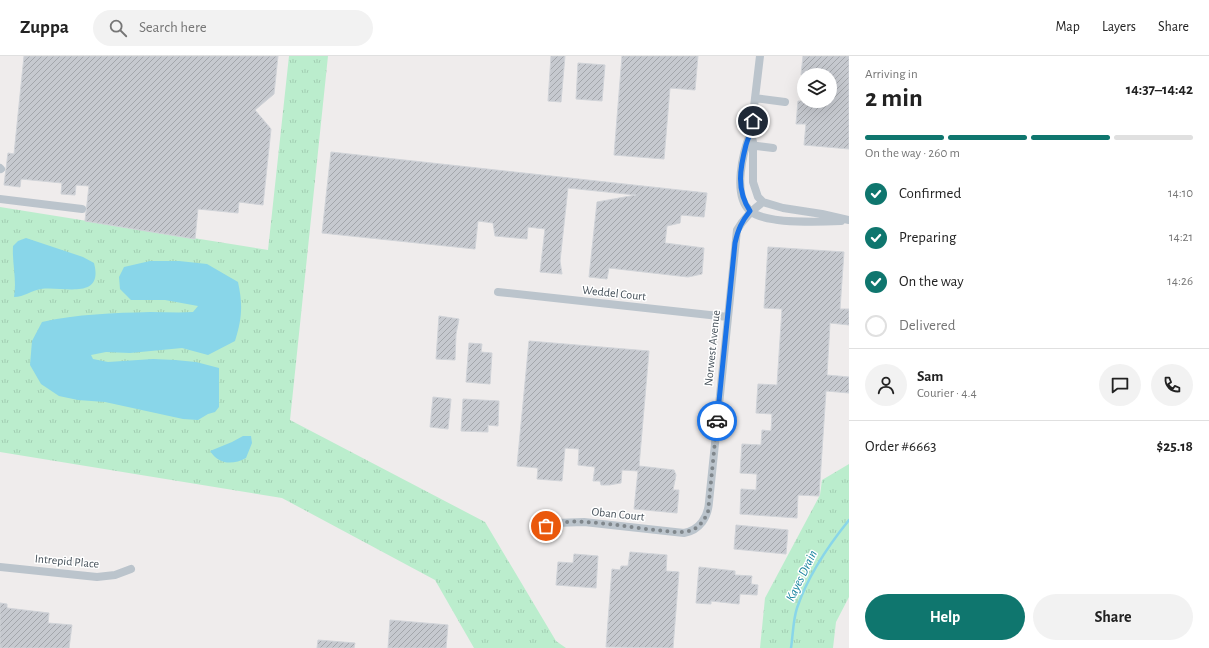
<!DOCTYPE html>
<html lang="en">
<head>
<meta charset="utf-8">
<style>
  :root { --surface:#fff; --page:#f2f2f2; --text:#222; --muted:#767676; --line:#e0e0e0; --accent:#0f766e }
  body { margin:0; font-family:"Alegreya Sans",sans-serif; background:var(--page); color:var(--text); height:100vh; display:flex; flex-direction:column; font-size:15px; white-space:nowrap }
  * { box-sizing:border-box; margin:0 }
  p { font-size:13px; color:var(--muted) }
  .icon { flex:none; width:22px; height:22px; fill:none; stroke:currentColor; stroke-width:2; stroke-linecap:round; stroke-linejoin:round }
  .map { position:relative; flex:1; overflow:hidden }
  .details { display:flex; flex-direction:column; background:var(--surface); width:360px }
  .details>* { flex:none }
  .controls { position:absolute; left:797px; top:12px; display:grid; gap:8px }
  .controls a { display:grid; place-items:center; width:40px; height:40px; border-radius:50%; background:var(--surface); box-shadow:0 4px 16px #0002; font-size:20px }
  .pin { position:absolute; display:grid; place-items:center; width:34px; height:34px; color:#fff; margin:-17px; border:2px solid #fff; border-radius:50%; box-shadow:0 1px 4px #0007 }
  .courier { position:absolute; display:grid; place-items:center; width:40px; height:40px; margin:-20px; border:3px solid #1a73e8; border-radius:50%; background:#fff; color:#222; box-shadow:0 1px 5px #0007 }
  .head em { font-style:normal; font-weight:700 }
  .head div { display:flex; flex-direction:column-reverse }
  .head { display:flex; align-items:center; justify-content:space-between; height:68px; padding:0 16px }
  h1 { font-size:26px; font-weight:700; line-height:30px }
  .bar { display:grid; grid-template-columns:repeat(4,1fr); gap:6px 4px; align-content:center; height:48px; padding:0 16px }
  .bar i { height:5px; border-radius:3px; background:var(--line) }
  .bar .current { background:var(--accent) }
  .bar p { grid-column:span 4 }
  .line { display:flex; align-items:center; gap:10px; padding:0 16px; border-top:1px solid var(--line) }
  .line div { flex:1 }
  .round { display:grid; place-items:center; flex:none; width:42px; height:42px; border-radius:21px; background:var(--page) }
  ol { padding:0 16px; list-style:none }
  li { display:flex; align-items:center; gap:12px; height:44px }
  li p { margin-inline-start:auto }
  li .icon { padding:4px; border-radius:50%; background:var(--accent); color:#fff; stroke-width:4 }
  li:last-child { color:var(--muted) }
  li i { width:22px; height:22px; border:2px solid var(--line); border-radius:50% }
  .button { display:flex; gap:8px; margin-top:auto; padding:8px 16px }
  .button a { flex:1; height:46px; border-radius:24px; background:var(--accent); color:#fff; font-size:16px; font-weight:700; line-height:46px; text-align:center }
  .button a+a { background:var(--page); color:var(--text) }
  header { display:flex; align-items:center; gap:24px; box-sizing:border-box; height:56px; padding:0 20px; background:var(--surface); border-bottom:1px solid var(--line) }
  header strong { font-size:19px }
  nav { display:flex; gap:22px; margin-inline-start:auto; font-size:14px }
  .search { width:280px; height:36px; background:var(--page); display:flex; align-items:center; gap:10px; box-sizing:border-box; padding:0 14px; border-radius:22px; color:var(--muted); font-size:15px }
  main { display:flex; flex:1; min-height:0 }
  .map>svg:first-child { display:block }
</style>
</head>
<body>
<header>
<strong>Zuppa</strong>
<div class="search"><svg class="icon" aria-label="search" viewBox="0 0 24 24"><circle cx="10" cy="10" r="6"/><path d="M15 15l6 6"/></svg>Search here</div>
<nav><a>Map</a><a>Layers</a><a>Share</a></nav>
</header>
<main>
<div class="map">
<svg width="849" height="592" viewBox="0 0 849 592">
  <defs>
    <pattern id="park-tufts" width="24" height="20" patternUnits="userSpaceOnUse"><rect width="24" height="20" fill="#bbedcd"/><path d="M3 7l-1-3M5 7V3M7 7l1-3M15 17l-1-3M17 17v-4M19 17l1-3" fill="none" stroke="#a2cdb2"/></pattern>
    <pattern id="building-hatch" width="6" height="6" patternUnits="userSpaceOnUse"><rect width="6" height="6" fill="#c6c9cf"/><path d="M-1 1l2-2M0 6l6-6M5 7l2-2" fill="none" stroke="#a3a6ab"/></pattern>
  </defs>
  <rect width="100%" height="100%" fill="#efecec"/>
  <path fill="url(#park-tufts)" d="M289,0H328L290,364L485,466L556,585L566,592H474L435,524L282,442L0,396V151L268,194Z
    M849,408V541L836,566L833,592H760L765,542L820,439L822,424Z"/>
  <path fill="#89d6e9" d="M26,182L83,201L94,207C104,245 63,230 41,233C32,234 24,241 14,241C17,223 12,208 13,190L18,185Z
    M150,205H179L207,208L238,226C243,249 242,263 235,285L208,299L182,292L130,297L106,296L91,299L93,303L108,306L153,303L175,304L196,306L219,312V351L215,356L208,358L198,364L183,363L105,346L78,344L59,340L41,328L30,309L32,285L42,266C77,258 114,257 150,256C164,256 179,257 193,256L198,250L165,244H131L120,233L119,221L124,211Z
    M243,380H251L252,387L246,402C233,409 219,409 210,395L232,386Z"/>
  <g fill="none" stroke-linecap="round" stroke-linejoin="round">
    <path stroke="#89d6e9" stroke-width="2.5" d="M791,592C793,579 793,564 797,552C808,519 828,490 849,464"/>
  </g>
  <path fill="url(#building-hatch)" stroke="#d0d3d8" d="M24,0H278L274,38L255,54L271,73L263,149L239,146L238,157L198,153L195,183L85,165L89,130L76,129L75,139L61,138L62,127L21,123L20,131L4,129L8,97L14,98Z
    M551,0H565L561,46L548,45Z
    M622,0H698L695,34L670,32L664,103L614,99Z
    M803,0H849V93L804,89L806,68H796L798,45H830V19H801Z
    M578,7L605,9L602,45L576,43Z
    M331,96L707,137L704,161L681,159L680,167L667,170L665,187L704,192L702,218L688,221L609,212L607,223L589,221L597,146L636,139L568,132L560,205L562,218L540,216L545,173L528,171L527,183L495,180L493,167L478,165L475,193L322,177Z
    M768,191L844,196L840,253H849V269L830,267L827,319L849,321V337L826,335L819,440L798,439L797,462L740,458L741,433L756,434L757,418L740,417L742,388L761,389L762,374L771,375L772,358L756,357L758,328L777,329L782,253L764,252Z
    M439,260L459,263L456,278L455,304L436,303Z
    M529,285L649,295L639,410L674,414L676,419L673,434H679L677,457L634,453L638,415L622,414L621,427L609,429H601L600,425H593L595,411L578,409L579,393L565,392L562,425L537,423L538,412L517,410Z
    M469,287L482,288L481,296L492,297L490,328L466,326Z
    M433,341L451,343L448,373L430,371Z
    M463,343L499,345L498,370L488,369V376L461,375Z
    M736,469L788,474L786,498L734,493Z
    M630,496L667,499L666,515L679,516L673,592L606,591L612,513L620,514L621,510H628Z
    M574,498L598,500L596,532L556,529L558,506L573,507Z
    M699,511L735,515V519L752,520L751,528L758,529L757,539L740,538L739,548L711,545V548L696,547Z
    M0,547L7,548V552L49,557L48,567L72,569L69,592H0Z
    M390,564L448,569L446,592H388Z
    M318,584L355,587L354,592H317Z"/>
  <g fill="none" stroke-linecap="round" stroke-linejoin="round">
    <path stroke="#bbc4cc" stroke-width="8" d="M760,0L751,76L753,86V126L758,141L763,146L783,152L822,158L849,164
      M755,42L785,46
      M751,76C743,95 732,139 750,155C765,168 821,166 841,165
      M749,89L773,92
      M0,112L1,113
      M0,143L82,153
      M498,236L728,261
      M537,472L555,467L584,466L684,477C700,474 708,461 709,446L737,174C744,162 752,154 763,146
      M0,511L97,521L115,519L131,513"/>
  </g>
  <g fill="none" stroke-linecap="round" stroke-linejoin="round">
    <path stroke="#80878c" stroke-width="4" stroke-dasharray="0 7.2" d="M546,470C569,462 594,467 618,469C636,472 655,474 674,476C692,477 700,473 708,456L717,365"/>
    <path stroke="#1a73e8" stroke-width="5" d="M717,365L735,187C738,173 742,165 750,155C736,134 740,112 746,89C749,79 752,76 753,65"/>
  </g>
  <g text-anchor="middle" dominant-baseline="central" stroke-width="3" stroke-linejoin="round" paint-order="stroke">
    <g font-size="12" fill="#455059" stroke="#fff">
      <text transform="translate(614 237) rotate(6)">Weddel Court</text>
      <text transform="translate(712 292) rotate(-84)">Norwest Avenue</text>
      <text transform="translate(618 458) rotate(6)">Oban Court</text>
      <text transform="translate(67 505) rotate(5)">Intrepid Place</text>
    </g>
    <g font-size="13" font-style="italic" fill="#107f9b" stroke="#fff">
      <text transform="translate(802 520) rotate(-64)">Kayes Drain</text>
    </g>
  </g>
</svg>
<div class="controls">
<a><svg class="icon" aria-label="layers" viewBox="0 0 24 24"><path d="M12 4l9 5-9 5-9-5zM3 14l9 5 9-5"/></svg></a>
</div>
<div class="pin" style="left:546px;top:470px;background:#ea580c"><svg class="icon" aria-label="bag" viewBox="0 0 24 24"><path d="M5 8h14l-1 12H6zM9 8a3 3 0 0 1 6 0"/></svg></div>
<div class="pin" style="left:753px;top:65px;background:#1f2937"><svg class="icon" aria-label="home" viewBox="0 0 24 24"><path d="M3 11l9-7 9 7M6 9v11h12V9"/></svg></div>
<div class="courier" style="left:717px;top:365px"><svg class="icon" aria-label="car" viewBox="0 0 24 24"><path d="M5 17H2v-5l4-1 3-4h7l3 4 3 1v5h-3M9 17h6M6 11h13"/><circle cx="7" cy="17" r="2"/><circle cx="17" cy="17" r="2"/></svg></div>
</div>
<section class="details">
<div class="head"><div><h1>2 min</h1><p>Arriving in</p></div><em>14:37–14:42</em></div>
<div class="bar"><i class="current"></i><i class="current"></i><i class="current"></i><i></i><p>On the way · 260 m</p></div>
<ol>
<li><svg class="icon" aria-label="check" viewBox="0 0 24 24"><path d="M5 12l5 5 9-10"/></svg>Confirmed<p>14:10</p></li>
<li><svg class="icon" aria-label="check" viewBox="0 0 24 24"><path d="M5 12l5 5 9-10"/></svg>Preparing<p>14:21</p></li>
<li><svg class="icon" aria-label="check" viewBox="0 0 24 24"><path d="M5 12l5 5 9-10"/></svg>On the way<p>14:26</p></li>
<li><i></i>Delivered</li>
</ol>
<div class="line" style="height:72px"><a class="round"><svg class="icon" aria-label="person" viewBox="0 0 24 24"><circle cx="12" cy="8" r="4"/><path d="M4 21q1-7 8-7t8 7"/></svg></a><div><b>Sam</b><p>Courier · 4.4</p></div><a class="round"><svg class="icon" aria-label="chat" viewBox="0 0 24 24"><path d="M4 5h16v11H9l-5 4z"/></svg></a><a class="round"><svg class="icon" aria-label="phone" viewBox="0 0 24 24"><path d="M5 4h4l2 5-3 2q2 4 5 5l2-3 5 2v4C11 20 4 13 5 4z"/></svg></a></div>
<div class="line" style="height:52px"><div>Order #6663</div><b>$25.18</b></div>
<div class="button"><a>Help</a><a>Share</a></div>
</section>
</main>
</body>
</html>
